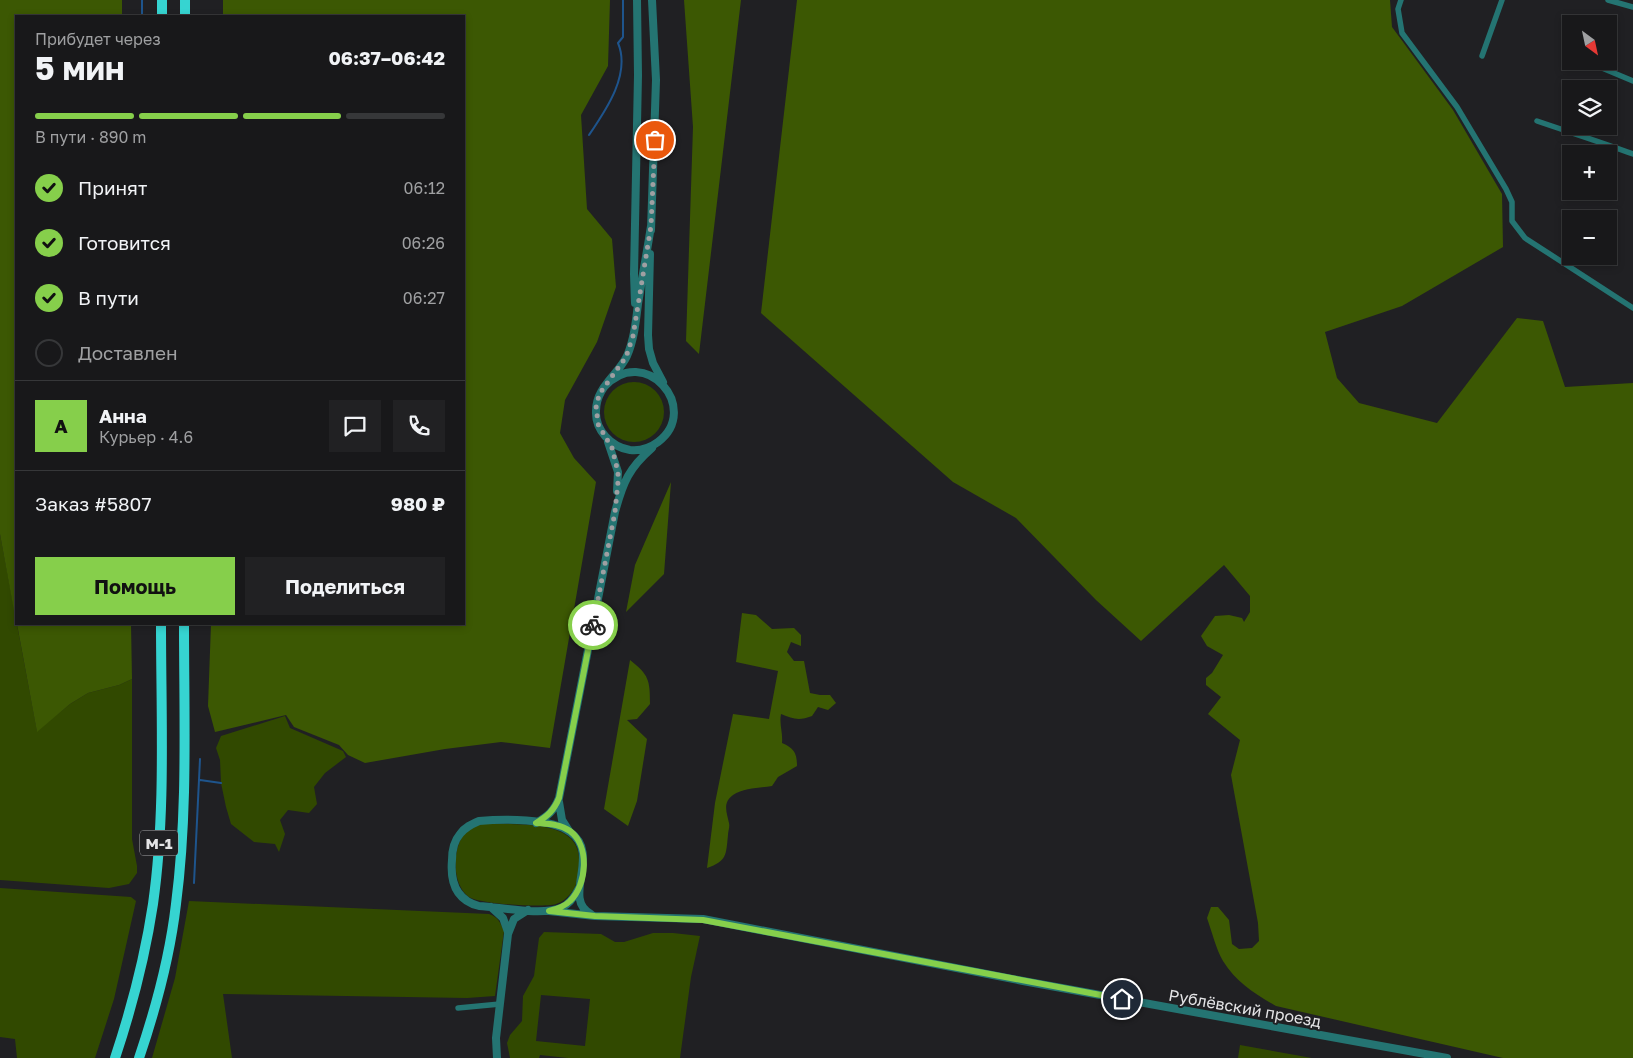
<!DOCTYPE html>
<html lang="ru">
<head>
<meta charset="utf-8">
<style>
  :root { --surface:#18181a; --page:#212123; --text:#f1f3f6; --muted:#9fa0a2; --line:#363739; --accent:#86cf4b }
  body { margin:0; font-family:"Golos Text",sans-serif; background:var(--page); color:var(--text); height:100vh; display:flex; flex-direction:column; font-size:19px; white-space:nowrap }
  * { box-sizing:border-box; margin:0 }
  p { font-size:16px; color:var(--muted) }
  .icon { flex:none; width:28px; height:28px; fill:none; stroke:currentColor; stroke-width:2; stroke-linecap:round; stroke-linejoin:round }
  .map { position:relative; flex:1; overflow:hidden }
  .sheet { position:absolute; left:15px; top:15px; width:450px; height:610px; display:flex; flex-direction:column; background:var(--surface); border-radius:0px; box-shadow:0 2px 8px #0003,0 0 0 1px var(--line) }
  .sheet>* { flex:none }
  .needle { width:32px; rotate:147deg }
  .buttons { position:absolute; left:1562px; top:15px; display:grid; gap:10px }
  .buttons a { display:grid; place-items:center; width:55px; height:55px; border-radius:0px; background:var(--surface); box-shadow:0 2px 8px #0003,0 0 0 1px var(--line); font-size:25px }
  .pin { position:absolute; display:grid; place-items:center; width:42px; height:42px; color:#fff; margin:-21px; border:2px solid #fff; border-radius:50%; box-shadow:0 1px 5px #0007 }
  .courier { position:absolute; display:grid; place-items:center; width:50px; height:50px; margin:-25px; border:4px solid #86cf4b; border-radius:50%; background:#fff; color:#222; box-shadow:0 1px 6px #0007 }
  .headline em { font-style:normal; font-weight:700 }
  .headline div { display:flex; flex-direction:column-reverse }
  .headline { display:flex; align-items:center; justify-content:space-between; height:85px; padding:0 20px }
  h1 { font-size:32px; font-weight:700; line-height:38px }
  .bar { display:grid; grid-template-columns:repeat(4,1fr); gap:8px 5px; align-content:center; height:60px; padding:0 20px }
  .bar i { height:6px; border-radius:4px; background:var(--line) }
  .bar .current { background:var(--accent) }
  .bar p { grid-column:span 4 }
  .line { display:flex; align-items:center; gap:12px; padding:0 20px; border-top:1px solid var(--line) }
  .line div { flex:1 }
  .round { display:grid; place-items:center; flex:none; width:52px; height:52px; border-radius:0px; background:var(--page) }
  ol { padding:0 20px; list-style:none }
  li { display:flex; align-items:center; gap:15px; height:55px }
  li p { margin-inline-start:auto }
  li .icon { padding:5px; border-radius:50%; background:var(--accent); color:#111; stroke-width:4 }
  li:last-child { color:var(--muted) }
  li i { width:28px; height:28px; border:2px solid var(--line); border-radius:50% }
  .primary-button { display:flex; gap:10px; margin-top:auto; padding:10px 20px }
  .primary-button a { flex:1; height:58px; border-radius:0px; background:var(--accent); color:#111; font-size:20px; font-weight:700; line-height:58px; text-align:center }
  .primary-button a+a { background:var(--page); color:var(--text) }
  .map>svg:first-child { display:block }
</style>
</head>
<body>
<div class="map">
<svg width="1633" height="1058" viewBox="0 0 1633 1058">
  <rect width="100%" height="100%" fill="#202023"/>
  <path fill="#314900" fill-rule="evenodd" d="M604 412a30 30 0 1 1 60 0a30 30 0 1 1-60 0Z
    M0,534L37,731L70,704L88,693L119,685L132,679V839L137,866V873L129,884L109,888L0,880Z
    M285,716L290,728L343,751L346,757L325,773L314,787L317,804L309,813L288,810L280,820L285,834L279,852L275,844L254,842L231,824L226,807L221,783L220,760L216,748L221,736Z
    M488,823C519,826 583,818 579,864C578,875 578,885 571,893C567,898 562,902 556,904C543,908 480,904 469,897C452,885 452,850 464,834C470,827 479,824 488,823Z
    M0,888L131,897L136,901L114,999L95,1058H17L15,1039L0,1037Z
    M189,901L489,914C498,917 500,922 504,931L495,996L467,998L223,994L232,1058H152L175,978Z
    M544,932L601,934L615,942H624L653,933H673L700,936L691,977L680,1058H568L540,1055L539,1058H510L507,1043L510,1035L522,1021L523,996L534,976L539,938ZM541,995L590,999L585,1046L536,1041Z
    M1240,1045L1312,1058H1238Z"/>
  <path fill="#3c5803" d="M0,0H122V16H16V622L0,534Z
    M223,0H610L608,66L581,115L587,209L612,239L616,287L597,342L565,400L560,433L574,458L596,482L550,748L501,742L445,749L365,763L348,755L339,745L294,727L286,715L215,732L208,706L211,624H464V16H223Z
    M684,0H741L699,354L686,341L693,127Z
    M797,0H1390L1392,27L1453,110L1502,194L1503,247L1402,306L1325,332L1337,378L1359,403L1437,423L1517,318L1543,321L1565,387L1633,383V1058H1503L1276,1006C1255,994 1236,982 1223,961C1216,949 1212,932 1207,918L1211,907H1218L1229,920L1232,944L1239,949L1252,948L1259,941L1258,923L1231,775L1240,740L1208,714L1221,697L1206,685V678L1212,673L1223,655L1207,646L1201,636L1215,616L1229,615L1242,618L1244,622L1250,612V596L1224,565L1141,641L1096,600L1016,518L953,482L761,313Z
    M671,482L664,574L626,612L635,565Z
    M742,613L756,615L772,629L794,628L801,635V646L791,642L787,652L794,661H804L810,693L820,695H830L836,703L828,710L818,707L812,716C799,721 793,719 781,714C779,724 783,732 782,743C794,748 797,753 797,766L778,777L772,786C760,788 744,788 733,795C722,803 727,813 729,823C730,827 728,831 728,835C726,855 727,861 707,868L715,803L733,714L769,719L778,671L736,662Z
    M17,624H131L132,679L119,685L88,693L70,704L37,732Z
    M630,660C649,675 650,680 650,704L637,719L627,720L647,739L637,801L628,826L604,809Z"/>
  <g fill="none" stroke-linecap="round" stroke-linejoin="round">
    <path stroke="#1e548c" stroke-width="2" d="M142,16V0
      M589,135C606,110 631,74 618,43L623,37V0
      M200,780L221,783
      M194,883L200,759"/>
    <path stroke="#247472" stroke-width="5.5" d="M1401,0L1398,9L1402,33L1457,107L1506,189L1512,202V221L1525,238L1633,308
      M1608,0L1633,7
      M1482,56L1502,0
      M1602,68L1633,81
      M1537,121C1569,132 1601,142 1633,154
      M458,1008L500,1004"/>
    <path stroke="#247472" stroke-width="8" d="M651,230L656,80L652,0
      M650,254L648,335L649,349L653,363L663,382
      M635,303L634,274L638,75L637,0
      M604,387C645,342 702,409 658,442C650,448 640,451 630,450C611,447 595,430 596,411C596,387 618,375 627,356C634,340 636,321 638,304C642,278 647,252 651,226
      M608,442L618,472L617,491
      M559,802L562,820L569,831
      M536,823C548,816 554,811 559,798L615,512C623,482 629,468 652,448
      M579,888C575,896 570,904 561,908C540,916 501,907 479,906C456,900 450,882 452,860C452,851 454,841 460,834C465,827 472,824 479,821C502,819 552,818 570,832C602,854 561,899 591,914
      M491,907L503,918L508,932
      M549,911L595,916L703,919L1023,981L1447,1058
      M497,1058L496,1038L508,934L514,919L528,910"/>
    <path stroke="#36d4d1" stroke-width="10" d="M162,16V0
      M185,16V0
      M115,1058C132,1007 145,957 153,904C166,812 161,716 161,624
      M139,1058C156,1008 170,956 176,904C188,811 184,717 184,624"/>
  </g>
  <g fill="none" stroke-linecap="round" stroke-linejoin="round">
    <path stroke="#9f9fa2" stroke-width="5" stroke-dasharray="0 9" d="M593,625L615,512L618,482V472L612,448L598,424L596,405L600,393L626,357L633,336L651,226L655,140"/>
    <path stroke="#86cf4b" stroke-width="6" d="M593,625L559,798C554,810 548,816 536,823C548,824 560,824 570,831C590,846 587,885 570,901C564,907 557,909 549,911L595,916L703,920L1122,999"/>
  </g>
  <g text-anchor="middle" dominant-baseline="central" stroke-width="4" stroke-linejoin="round" paint-order="stroke">
    <rect fill="#202023" stroke="#a9a9ac" stroke-width="1" x="140" y="830.5" width="38" height="25" rx="4"/>
    <g font-size="15" font-weight="bold" fill="#e4e4e6">
      <text x="159" y="843">М-1</text>
    </g>
    <g font-size="16" fill="#e4e4e6" stroke="#202023">
      <text transform="translate(1245 1008) rotate(10)">Рублёвский проезд</text>
    </g>
  </g>
</svg>
<div class="buttons">
<a><svg class="needle" viewBox="-14 -14 28 28"><path d="M0-13l5 13h-10z" fill="#e53935"/><path d="M0 13l5-13h-10z" fill="#9fa0a2"/></svg></a>
<a><svg class="icon" aria-label="layers" viewBox="0 0 24 24"><path d="M12 4l9 5-9 5-9-5zM3 14l9 5 9-5"/></svg></a>
<a>+</a>
<a>−</a>
</div>
<div class="pin" style="left:655px;top:140px;background:#ea580c"><svg class="icon" aria-label="bag" viewBox="0 0 24 24"><path d="M5 8h14l-1 12H6zM9 8a3 3 0 0 1 6 0"/></svg></div>
<div class="pin" style="left:1122px;top:999px;background:#1f2937"><svg class="icon" aria-label="home" viewBox="0 0 24 24"><path d="M3 11l9-7 9 7M6 9v11h12V9"/></svg></div>
<div class="courier" style="left:593px;top:625px"><svg class="icon" aria-label="bike" viewBox="0 0 24 24"><circle cx="6" cy="16" r="4"/><circle cx="18" cy="16" r="4"/><path d="M6 16l4-8h5l3 8M10 8l3 8H6M13 5h3"/></svg></div>
<section class="sheet">
<div class="headline"><div><h1>5 мин</h1><p>Прибудет через</p></div><em>06:37–06:42</em></div>
<div class="bar"><i class="current"></i><i class="current"></i><i class="current"></i><i></i><p>В пути · 890 m</p></div>
<ol>
<li><svg class="icon" aria-label="check" viewBox="0 0 24 24"><path d="M5 12l5 5 9-10"/></svg>Принят<p>06:12</p></li>
<li><svg class="icon" aria-label="check" viewBox="0 0 24 24"><path d="M5 12l5 5 9-10"/></svg>Готовится<p>06:26</p></li>
<li><svg class="icon" aria-label="check" viewBox="0 0 24 24"><path d="M5 12l5 5 9-10"/></svg>В пути<p>06:27</p></li>
<li><i></i>Доставлен</li>
</ol>
<div class="line" style="height:90px"><b class="round" style="background:var(--accent);color:#111">А</b><div><b>Анна</b><p>Курьер · 4.6</p></div><a class="round"><svg class="icon" aria-label="chat" viewBox="0 0 24 24"><path d="M4 5h16v11H9l-5 4z"/></svg></a><a class="round"><svg class="icon" aria-label="phone" viewBox="0 0 24 24"><path d="M5 4h4l2 5-3 2q2 4 5 5l2-3 5 2v4C11 20 4 13 5 4z"/></svg></a></div>
<div class="line" style="height:65px"><div>Заказ #5807</div><b>980 ₽</b></div>
<div class="primary-button"><a>Помощь</a><a>Поделиться</a></div>
</section>
</div>
</body>
</html>
